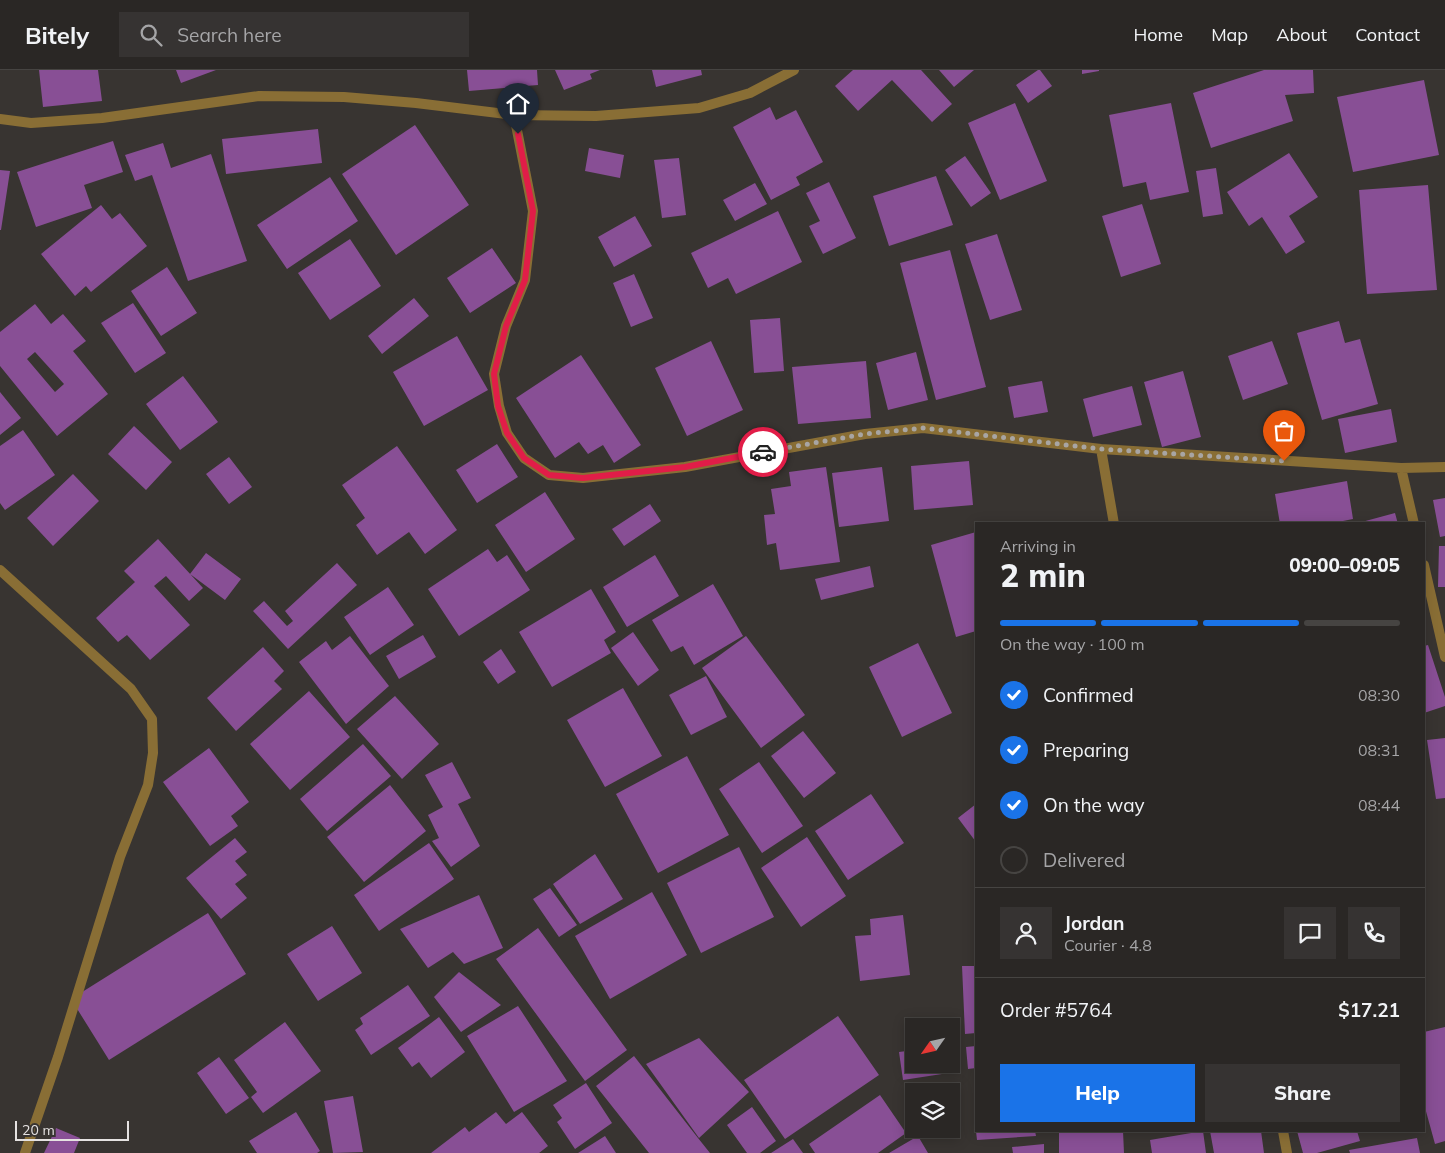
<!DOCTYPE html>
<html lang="en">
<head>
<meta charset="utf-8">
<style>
  :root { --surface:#2a2725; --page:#363332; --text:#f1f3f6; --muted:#a5a5a7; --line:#464442; --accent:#1a73e8 }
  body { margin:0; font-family:Mulish,sans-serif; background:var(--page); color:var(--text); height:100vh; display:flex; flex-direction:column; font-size:19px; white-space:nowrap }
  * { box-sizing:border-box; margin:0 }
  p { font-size:16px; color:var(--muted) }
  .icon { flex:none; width:28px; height:28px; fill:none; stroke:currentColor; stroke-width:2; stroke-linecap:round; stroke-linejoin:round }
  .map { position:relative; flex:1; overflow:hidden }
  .panel { position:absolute; left:975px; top:452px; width:450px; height:610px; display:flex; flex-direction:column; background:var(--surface); border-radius:0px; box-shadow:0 2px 12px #0003,0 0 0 1px var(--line) }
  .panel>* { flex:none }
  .needle { width:32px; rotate:236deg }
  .buttons { position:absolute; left:905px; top:948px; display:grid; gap:10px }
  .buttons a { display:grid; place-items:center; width:55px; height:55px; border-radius:0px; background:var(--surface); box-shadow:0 2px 12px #0003,0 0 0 1px var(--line); font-size:25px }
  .scale { position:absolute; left:15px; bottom:12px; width:114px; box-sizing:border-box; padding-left:5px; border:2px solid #e5e2e1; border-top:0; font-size:14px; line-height:18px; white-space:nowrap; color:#e5e2e1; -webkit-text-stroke:4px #383431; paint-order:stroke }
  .pin { position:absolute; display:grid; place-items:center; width:42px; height:42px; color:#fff; margin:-51px -21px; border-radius:50% 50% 50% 0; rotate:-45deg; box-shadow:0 0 5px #0007 }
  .pin .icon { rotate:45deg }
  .courier { position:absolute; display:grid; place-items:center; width:50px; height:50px; margin:-25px; border:4px solid #e11d48; border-radius:50%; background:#fff; color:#222; box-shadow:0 1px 6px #0007 }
  .overview em { font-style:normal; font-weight:800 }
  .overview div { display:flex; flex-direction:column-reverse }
  .overview { display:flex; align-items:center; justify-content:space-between; height:85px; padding:0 25px }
  h1 { font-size:32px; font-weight:800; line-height:38px }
  .bar { display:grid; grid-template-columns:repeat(4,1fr); gap:8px 5px; align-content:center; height:60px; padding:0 25px }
  .bar i { height:6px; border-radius:4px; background:var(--line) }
  .bar .selected { background:var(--accent) }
  .bar p { grid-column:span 4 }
  .line { display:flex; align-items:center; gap:12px; padding:0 25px; border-top:1px solid var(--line) }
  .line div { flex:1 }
  .round { display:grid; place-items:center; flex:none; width:52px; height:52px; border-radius:0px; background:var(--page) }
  ol { padding:0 25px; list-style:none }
  li { display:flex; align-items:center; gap:15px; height:55px }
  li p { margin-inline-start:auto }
  li .icon { padding:5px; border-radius:50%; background:var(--accent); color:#fff; stroke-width:4 }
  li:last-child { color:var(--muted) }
  li i { width:28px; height:28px; border:2px solid var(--line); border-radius:50% }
  .button { display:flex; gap:10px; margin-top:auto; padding:10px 25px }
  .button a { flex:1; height:58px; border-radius:0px; background:var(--accent); color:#fff; font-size:20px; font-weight:800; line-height:58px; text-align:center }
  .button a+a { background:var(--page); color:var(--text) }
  header { display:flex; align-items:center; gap:30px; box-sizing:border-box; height:70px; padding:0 25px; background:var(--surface); border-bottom:1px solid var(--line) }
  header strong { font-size:24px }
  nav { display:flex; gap:28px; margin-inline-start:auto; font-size:18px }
  .search { width:350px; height:45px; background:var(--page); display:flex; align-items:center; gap:12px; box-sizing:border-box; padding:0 18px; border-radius:0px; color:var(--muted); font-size:19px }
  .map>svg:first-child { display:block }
</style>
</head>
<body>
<header>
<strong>Bitely</strong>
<div class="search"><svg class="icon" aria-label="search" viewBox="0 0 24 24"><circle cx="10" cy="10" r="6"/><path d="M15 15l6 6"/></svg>Search here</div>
<nav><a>Home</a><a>Map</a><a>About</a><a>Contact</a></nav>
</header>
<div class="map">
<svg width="1445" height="1083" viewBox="0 0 1445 1083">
  <rect width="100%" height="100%" fill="#383431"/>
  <path fill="#884f95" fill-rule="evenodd" d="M39,0H98L102,31L43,37Z
    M176,0H216L181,13Z
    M467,0H537L538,15L469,21Z
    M555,0H600L590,4L592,9L564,20Z
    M652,0H701L702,5L656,17Z
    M853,0H921L952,34L932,52L892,10L858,41L835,16Z
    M939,0H974L954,17Z
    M1038,0H1040L1052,16L1028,33L1016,15Z
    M1082,0H1099V1L1082,4Z
    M1264,0H1313L1314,23L1285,25L1293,51L1211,78L1193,23Z
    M1424,10L1439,85L1353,102L1337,27Z
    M1015,33L1047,111L1000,130L968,53Z
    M1171,33L1189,122L1150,130L1146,112L1123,117L1109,45Z
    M770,37L776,50L796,40L823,92L796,107L800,115L771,130L733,57Z
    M415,55L469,135L396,185L342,104Z
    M318,59L322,93L226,104L222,69Z
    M113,71L123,102L84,115L92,138L36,157L17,102Z
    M163,73L171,98L211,84L247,191L188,211L152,105L135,111L125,85Z
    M589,78L624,85L620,108L585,101Z
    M1289,83L1318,127L1289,146L1305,172L1286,184L1262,147L1249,156L1227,122Z
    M965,86L991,123L971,137L945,100Z
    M679,88L686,145L662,148L654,90Z
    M1216,98L1223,144L1203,147L1196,101Z
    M0,100L10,101L1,160H0Z
    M936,106L953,155L889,176L873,126Z
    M330,107L358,151L287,199L257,155Z
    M829,112L856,168L823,184L809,156L820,151L806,123Z
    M755,113L767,134L735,151L723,130Z
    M1428,115L1437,220L1367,224L1359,120Z
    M1142,134L1161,194L1121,207L1102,146Z
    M101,135L112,149L120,143L147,176L91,222L86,216L75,226L41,184Z
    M778,141L802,192L736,224L728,208L708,218L691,183Z
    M635,146L652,176L614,197L598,167Z
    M997,164L1022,240L990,250L965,174Z
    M350,169L381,216L330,250L298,203Z
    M492,178L516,213L470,243L447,208Z
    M950,180L986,317L936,330L900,193Z
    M167,197L197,243L161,266L131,221Z
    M634,204L653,248L631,257L613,213Z
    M414,228L429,246L382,284L368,266Z
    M133,233L166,283L135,303L101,253Z
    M35,234L51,254L63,244L86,271L73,281L108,324L57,366L0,296V262ZM35,282L64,314L55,322L27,289Z
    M780,248L784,301L754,303L750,250Z
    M1339,251L1345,273L1360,269L1378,334L1322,350L1297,263Z
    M457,266L488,320L424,356L393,302Z
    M711,271L743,340L687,366L655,298Z
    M1272,271L1288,314L1243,330L1228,286Z
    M916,282L928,330L888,340L876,293Z
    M581,285L641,375L614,393L603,375L588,384L579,372L555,388L516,328Z
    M866,291L871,348L798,354L792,297Z
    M1183,301L1201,367L1162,377L1144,312Z
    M183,306L218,352L180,380L146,334Z
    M1042,311L1048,342L1014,348L1008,317Z
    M1132,316L1142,355L1093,367L1083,329Z
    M0,322L21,348L0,365Z
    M1391,339L1397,372L1345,383L1338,349Z
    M134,356L172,392L146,420L108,384Z
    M23,360L55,405L5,440L0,433V376Z
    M497,374L518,407L477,433L456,400Z
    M397,376L457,460L425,484L409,462L377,485L356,455L365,448L342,415Z
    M229,387L252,417L229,434L206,404Z
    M969,391L973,435L914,440L911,396Z
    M826,397L840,492L780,500L776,473L767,475L764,445L775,444L771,419L791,416L789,402Z
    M882,397L889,451L839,457L832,403Z
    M73,404L99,431L53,476L27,448Z
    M1347,411L1353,449L1328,454H1280L1275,424Z
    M545,422L575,469L526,502L495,455Z
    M1445,428V466L1440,467L1433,430Z
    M650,434L661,451L624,476L612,459Z
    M1395,443L1398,454H1358V453Z
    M976,462V561L956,567L931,475Z
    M158,469L203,518L189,531L166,506L154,516L190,555L150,590L127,565L118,572L96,548L135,512L124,501Z
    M1439,476H1445V517H1438Z
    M488,479L497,492L507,485L530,520L459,566L428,519Z
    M206,483L241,509L225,530L190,504Z
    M655,485L679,526L627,557L603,517Z
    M337,493L357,515L288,579L253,541L264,531L287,556L293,551L285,541Z
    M870,496L874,517L821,530L815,509Z
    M713,514L743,566L694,595L683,576L671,582L652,550Z
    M388,517L414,555L370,585L344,547Z
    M591,519L616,562L604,570L611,583L552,617L519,562Z
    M633,562L659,600L638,616L611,578Z
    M423,565L436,587L399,609L386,586Z
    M350,566L389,616L346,654L299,592L326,571L332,580Z
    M746,566L805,645L761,678L702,598Z
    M918,573L952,643L902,667L869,597Z
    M1428,575L1445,627V636L1424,643V576Z
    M263,577L284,601L274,611L282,619L236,661L207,628Z
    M501,579L516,602L498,614L483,592Z
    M706,606L727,647L691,665L669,625Z
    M623,618L662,686L605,717L567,650Z
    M309,621L350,667L290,720L250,674Z
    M395,626L439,674L402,709L357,659Z
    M803,661L836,703L804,728L771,686Z
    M1445,668V728L1436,729L1427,670Z
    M363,674L391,706L327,761L300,729Z
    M209,678L249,732L231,746L238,756L210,776L163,712Z
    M687,686L729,765L658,803L616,724Z
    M452,692L471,728L458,734L480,776L451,797L432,771L439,768L428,745L443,737L425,705Z
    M759,692L803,756L762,783L719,719Z
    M390,715L426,761L364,812L327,767Z
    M871,724L904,773L848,810L815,761Z
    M976,734V772L958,748Z
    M807,767L846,826L801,857L761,798Z
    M235,768L247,782L235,791L247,805L235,814L247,828L221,849L186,808Z
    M429,773L454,809L379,861L354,825Z
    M739,777L774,847L701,883L667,813Z
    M595,784L623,829L580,854L553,814Z
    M550,818L577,855L559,867L533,829Z
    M652,822L687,885L610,929L575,866Z
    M479,825L503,878L464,894L453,882L428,898L400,859Z
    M208,843L246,904L109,990L71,929Z
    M903,845L910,905L860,911L855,866L871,865L870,849Z
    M332,856L362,903L318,931L287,884Z
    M538,858L627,980L585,1011L496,889Z
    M962,896H976V963L965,964Z
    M459,902L501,935L461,962L434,927Z
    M408,915L430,946L371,985L355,960L363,954L360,948Z
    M518,936L567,1011L514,1042L467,966Z
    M838,946L879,1005L785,1069L744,1010Z
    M439,947L465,982L431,1008L419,992L412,997L398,978Z
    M285,952L321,1001L263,1043L251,1027L257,1022L234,990Z
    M1445,957V1071L1435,1074L1424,1034V962Z
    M699,968L749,1022L699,1068L646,994Z
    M976,976V998L968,999L966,977Z
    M914,980V994H940L942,1004L903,1010L899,982Z
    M634,986L698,1068L710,1083H649L596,1016Z
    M219,987L249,1028L226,1044L197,1003Z
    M586,1013L612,1053L575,1079L557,1052L562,1048L553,1035Z
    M880,1025L906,1063L878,1083H815L809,1074Z
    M353,1026L363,1082L333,1083L324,1031Z
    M752,1037L776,1071L760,1083H747L727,1055Z
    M296,1042L320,1081L317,1083H257L249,1071Z
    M496,1042L506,1054L522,1042L548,1076L539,1083H431L465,1057L469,1062Z
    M56,1058L80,1068L74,1083H44Z
    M976,1061H1035L1036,1066L977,1070Z
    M1059,1061H1123L1124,1083H1059Z
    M1203,1061L1206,1083H1152L1150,1070Z
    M1210,1061H1261L1264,1083H1214Z
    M1297,1061H1357L1360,1071L1317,1083H1303Z
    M605,1066L616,1083H578Z
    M918,1066L928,1083H889Z
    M1417,1068L1420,1083H1350L1349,1080Z
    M793,1069L803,1083H771Z
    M1044,1074V1083H1013L1012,1077Z"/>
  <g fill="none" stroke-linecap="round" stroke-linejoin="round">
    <path stroke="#896e35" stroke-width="10" d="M514,45L533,141L525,210L506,256L494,304L499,336L507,363L524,388L549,405L583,408L685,397L865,364L923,358L1101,379L1401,398L1445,397
      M0,49L31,53L102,48L259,26L344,27L416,33L514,45L596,46L699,38L750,23L794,0
      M1101,379L1114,454
      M1401,398L1414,454
      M1424,495L1445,587
      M0,500L131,619L152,649L153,683L148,715L120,787L58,987L25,1083
      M1283,1061L1287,1083"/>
  </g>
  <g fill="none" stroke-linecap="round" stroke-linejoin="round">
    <path stroke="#a8a5a3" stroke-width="5" stroke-dasharray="0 9" d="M763,382L865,364L923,358L1101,379L1284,391"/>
    <path stroke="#e11d48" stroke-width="6" d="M518,64L533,141L525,210L506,256L494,304L498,336L507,363L524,388L549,405L583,408L685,397L763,382"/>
  </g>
</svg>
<div class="buttons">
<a><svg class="needle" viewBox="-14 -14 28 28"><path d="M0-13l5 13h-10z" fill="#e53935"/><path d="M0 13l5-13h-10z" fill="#a5a5a7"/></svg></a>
<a><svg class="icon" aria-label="layers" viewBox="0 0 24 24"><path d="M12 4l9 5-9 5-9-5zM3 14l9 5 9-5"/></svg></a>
</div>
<div class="scale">20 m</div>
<div class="pin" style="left:1284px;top:391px;background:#ea580c"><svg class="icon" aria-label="bag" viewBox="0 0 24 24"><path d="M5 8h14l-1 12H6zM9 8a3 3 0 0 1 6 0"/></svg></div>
<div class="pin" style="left:518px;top:64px;background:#1f2937"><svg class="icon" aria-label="home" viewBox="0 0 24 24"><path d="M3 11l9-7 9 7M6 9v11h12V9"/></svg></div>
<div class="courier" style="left:763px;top:382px"><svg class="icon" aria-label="car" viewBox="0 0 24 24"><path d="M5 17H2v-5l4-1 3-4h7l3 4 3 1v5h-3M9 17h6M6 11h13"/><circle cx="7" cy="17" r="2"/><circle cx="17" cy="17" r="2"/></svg></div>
<section class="panel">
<div class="overview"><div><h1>2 min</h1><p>Arriving in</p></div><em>09:00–09:05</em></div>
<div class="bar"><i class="selected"></i><i class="selected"></i><i class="selected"></i><i></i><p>On the way · 100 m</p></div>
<ol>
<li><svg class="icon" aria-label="check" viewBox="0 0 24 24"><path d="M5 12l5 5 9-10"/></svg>Confirmed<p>08:30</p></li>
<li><svg class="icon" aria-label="check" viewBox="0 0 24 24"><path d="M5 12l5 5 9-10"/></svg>Preparing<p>08:31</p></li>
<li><svg class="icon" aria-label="check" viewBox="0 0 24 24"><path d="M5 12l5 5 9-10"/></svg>On the way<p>08:44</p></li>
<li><i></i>Delivered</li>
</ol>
<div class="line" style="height:90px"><a class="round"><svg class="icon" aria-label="person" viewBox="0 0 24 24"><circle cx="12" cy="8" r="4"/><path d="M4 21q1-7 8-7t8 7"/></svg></a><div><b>Jordan</b><p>Courier · 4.8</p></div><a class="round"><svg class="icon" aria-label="chat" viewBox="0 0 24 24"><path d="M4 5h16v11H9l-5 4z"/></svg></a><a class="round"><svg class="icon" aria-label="phone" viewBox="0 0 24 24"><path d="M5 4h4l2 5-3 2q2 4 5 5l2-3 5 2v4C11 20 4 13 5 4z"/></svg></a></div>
<div class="line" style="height:65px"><div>Order #5764</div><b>$17.21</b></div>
<div class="button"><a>Help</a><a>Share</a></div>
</section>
</div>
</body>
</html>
